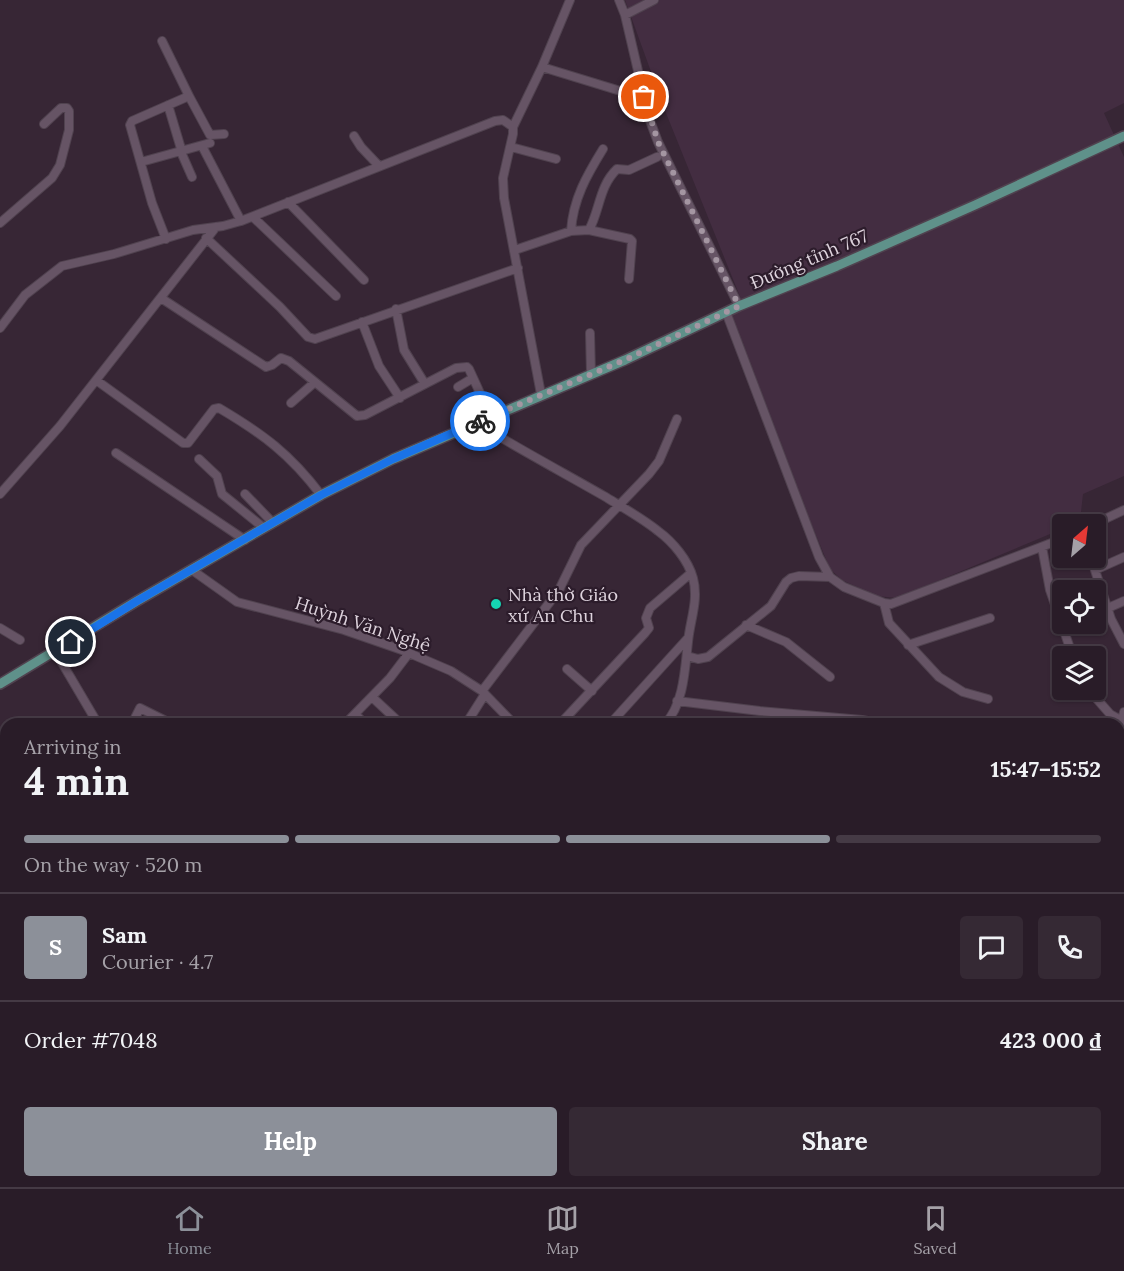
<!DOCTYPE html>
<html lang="en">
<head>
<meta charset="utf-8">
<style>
  :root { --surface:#291c28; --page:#352934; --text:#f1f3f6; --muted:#a5a1a8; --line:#453a45; --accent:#8c9099 }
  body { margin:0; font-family:Lora,serif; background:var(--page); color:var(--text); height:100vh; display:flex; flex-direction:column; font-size:22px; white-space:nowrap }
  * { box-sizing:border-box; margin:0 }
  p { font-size:20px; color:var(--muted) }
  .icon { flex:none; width:33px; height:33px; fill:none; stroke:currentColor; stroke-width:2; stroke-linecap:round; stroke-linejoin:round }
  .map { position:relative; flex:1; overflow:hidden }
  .drawer { position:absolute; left:0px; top:718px; width:1125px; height:470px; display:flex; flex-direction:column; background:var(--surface); border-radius:18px 18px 0 0; box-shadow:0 2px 4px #0004,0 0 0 2px var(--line) }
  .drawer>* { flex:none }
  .needle { width:39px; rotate:28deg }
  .controls { position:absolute; left:1052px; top:514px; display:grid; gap:12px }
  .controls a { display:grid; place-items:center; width:54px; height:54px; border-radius:6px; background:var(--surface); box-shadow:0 2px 4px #0004,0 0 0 2px var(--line); font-size:30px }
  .pin { position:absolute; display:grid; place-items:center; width:51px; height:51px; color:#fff; margin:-26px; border:3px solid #fff; border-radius:50%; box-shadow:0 2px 6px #0007 }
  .courier { position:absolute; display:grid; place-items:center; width:60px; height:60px; margin:-30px; border:4px solid #1a73e8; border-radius:50%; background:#fff; color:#222; box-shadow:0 2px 8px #0007 }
  .head em { font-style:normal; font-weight:700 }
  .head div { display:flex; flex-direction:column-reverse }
  .head { display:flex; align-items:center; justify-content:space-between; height:102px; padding:0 24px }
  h1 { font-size:39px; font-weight:700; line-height:45px }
  .bar { display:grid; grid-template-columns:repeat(4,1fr); gap:9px 6px; align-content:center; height:72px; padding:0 24px }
  .bar i { height:8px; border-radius:4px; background:var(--line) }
  .bar .current { background:var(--accent) }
  .bar p { grid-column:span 4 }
  .line { display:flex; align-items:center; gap:15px; padding:0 24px; border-top:2px solid var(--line) }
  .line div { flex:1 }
  .round { display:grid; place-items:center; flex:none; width:63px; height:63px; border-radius:6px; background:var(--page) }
  .cta { display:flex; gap:12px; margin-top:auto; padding:12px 24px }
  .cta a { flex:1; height:69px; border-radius:6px; background:var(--accent); color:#fff; font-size:24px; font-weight:700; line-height:69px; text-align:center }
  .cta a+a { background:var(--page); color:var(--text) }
  .tabs { display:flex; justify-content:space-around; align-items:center; height:84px; border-top:2px solid var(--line); background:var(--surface); font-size:16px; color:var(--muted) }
  .tabs a { display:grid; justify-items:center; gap:3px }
  .tabs .current { color:var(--accent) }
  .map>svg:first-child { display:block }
</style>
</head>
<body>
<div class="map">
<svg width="1124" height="1187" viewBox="0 0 1124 1187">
  <rect width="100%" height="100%" fill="#372635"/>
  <path fill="#432d41" d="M625,0H1124V103L1104,113L1124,157V476L1083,494L1080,521L1071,525H1062V529L897,598L876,596L842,580L830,569L726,317L745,309L666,113Z"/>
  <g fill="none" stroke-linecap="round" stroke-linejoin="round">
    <defs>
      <path id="minor" d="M619,0L625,15L649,118L658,142L739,306
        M625,15L654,0
        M162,41L189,96L132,121L130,125L152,203L166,239
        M542,67L627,93
        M189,96L210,135L224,134
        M168,105L182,152
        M513,127L542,67L570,0
        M354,136L361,147L379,166
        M202,146L241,221
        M511,147L556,159
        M181,152L192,177
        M141,162L210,143
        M288,202L364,280
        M253,217L336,296
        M0,223L52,178L60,165L69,130V111L67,108H61L44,124
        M589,230C600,210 599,186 617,169L629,170L657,157
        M571,231C573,199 587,175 603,149
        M206,238L280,307L308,337L315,339L518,268
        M515,250L571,231L589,230L630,239L632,241L629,279
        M161,298L266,367L272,365L281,358L289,361L357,416L365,415L456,368L467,367L469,369L491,417
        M396,309L404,350L425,384
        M726,312L819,557L830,577L844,587L884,603L891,604L1062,539
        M362,322L379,366L400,398
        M0,328L25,295L62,266L114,254L193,230L223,226L241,221L495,121L503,120L513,127V134L503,178L504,198L541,394
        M590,333L591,374
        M96,380L183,443H188L214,409L219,408C263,434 290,454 321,495
        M458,387L473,378
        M291,403L315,382
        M485,419L493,433L500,437C534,457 569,476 604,496C622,507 642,518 658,531C673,542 688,560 693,578C699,600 690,620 688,642C685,668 684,704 665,724
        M116,453L245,540
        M199,459L217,476L222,494L264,528
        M0,494L60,426L216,227
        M245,494L273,523
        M1092,525L1124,510
        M1042,547L1050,590L1073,657
        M1091,558L1111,619L1124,644
        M192,570L237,602L344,630L402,650L451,671L482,691L514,724
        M1095,570L1124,557
        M884,603L889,623L939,677L963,692L988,699
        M1108,608L1124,601
        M746,625L786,642L830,677
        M0,628L20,640
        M908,645L990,618
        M55,651L98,724
        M687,656L698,659L708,657L771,606L786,582L791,578L799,576L830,577
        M567,669L592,691
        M1089,690L1110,714L1124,722
        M482,691L559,590L581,545L649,474L659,461L677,419
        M372,697L401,724
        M677,701L760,711L862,720L884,724
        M355,714L365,724
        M132,724L140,708L172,724
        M345,724L390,678L409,653
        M466,724L485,694
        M560,724L645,633L649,628L646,618L650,608L691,573
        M610,724L688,638
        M1119,734L1124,712
        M1119,816L1124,820
        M1119,866L1124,869
        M1119,918L1122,920
        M0,929L6,933
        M1119,958L1124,962
        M1119,1050L1124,1046
        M0,1093L6,1083
        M1119,1097H1124
        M0,1128L6,1120
        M1119,1174L1124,1180
        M180,1182L185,1187
        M263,1182L267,1187
        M316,1182L320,1187
        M489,1182L491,1187
        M751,1182L755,1187
        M1077,1182L1082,1187
        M153,1187L158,1182
        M192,1187L199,1182
        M532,1187L546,1182
        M688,1187L694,1182
        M734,1187L742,1182
        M759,1187L767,1182
        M848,1187L857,1182
        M943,1187L949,1182"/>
      <path id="major" d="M0,684L137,601L321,495L393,459L625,360L739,306L837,266L975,205L1124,136"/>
      <path id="highway" d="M0,1154L6,1158
        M0,1164L6,1168
        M27,1182L35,1187
        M43,1182L50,1187"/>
    </defs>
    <use href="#minor" stroke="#50424f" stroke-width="10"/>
    <use href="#major" stroke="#50424f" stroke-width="12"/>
    <use href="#highway" stroke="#50424f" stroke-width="14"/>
    <use href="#minor" stroke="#665465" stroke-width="8"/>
    <use href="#major" stroke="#5f918a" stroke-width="9"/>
    <use href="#highway" stroke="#5abaa3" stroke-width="10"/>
  </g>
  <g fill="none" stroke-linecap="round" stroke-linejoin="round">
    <path stroke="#a496a2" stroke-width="6" stroke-dasharray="0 10.8" d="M480,421L625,360L739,306L658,142L644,97"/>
    <path stroke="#1a73e8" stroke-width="8" d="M71,642L137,601L321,495L393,459L480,421"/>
  </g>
  <circle fill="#15d5b3" stroke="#2c1c2b" stroke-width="2" cx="496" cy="604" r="6"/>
  <g text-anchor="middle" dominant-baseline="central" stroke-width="4.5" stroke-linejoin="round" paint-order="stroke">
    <g font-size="18" fill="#ded3dd" stroke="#2c1c2b">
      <text transform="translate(809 259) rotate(-23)">Đường tỉnh 767</text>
      <text transform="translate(363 624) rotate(18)">Huỳnh Văn Nghệ</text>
    </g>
    <g font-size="18" fill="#ded3dd" stroke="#2c1c2b" text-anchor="start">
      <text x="508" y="594">Nhà thờ Giáo<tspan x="508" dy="21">xứ An Chu</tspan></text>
    </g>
  </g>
</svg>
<div class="controls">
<a><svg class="needle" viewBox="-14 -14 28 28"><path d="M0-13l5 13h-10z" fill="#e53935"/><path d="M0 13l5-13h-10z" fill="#a5a1a8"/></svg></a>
<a><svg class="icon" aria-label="locate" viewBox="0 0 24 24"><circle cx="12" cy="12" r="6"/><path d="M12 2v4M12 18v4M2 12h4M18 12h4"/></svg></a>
<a><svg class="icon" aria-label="layers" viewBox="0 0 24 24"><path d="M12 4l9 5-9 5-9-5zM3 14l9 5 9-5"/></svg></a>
</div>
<div class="pin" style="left:644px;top:97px;background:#ea580c"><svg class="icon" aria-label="bag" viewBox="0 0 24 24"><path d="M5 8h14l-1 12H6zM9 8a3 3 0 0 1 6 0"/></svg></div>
<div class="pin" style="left:71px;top:642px;background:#1f2937"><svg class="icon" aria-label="home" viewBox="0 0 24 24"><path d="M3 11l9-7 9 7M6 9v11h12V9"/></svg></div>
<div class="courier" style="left:480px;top:421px"><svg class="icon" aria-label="bike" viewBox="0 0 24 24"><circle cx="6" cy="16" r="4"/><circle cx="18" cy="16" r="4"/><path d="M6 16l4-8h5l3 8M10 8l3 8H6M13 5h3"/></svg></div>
<section class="drawer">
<div class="head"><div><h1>4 min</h1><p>Arriving in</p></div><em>15:47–15:52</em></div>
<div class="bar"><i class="current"></i><i class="current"></i><i class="current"></i><i></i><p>On the way · 520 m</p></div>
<div class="line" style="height:108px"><b class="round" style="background:var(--accent);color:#fff">S</b><div><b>Sam</b><p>Courier · 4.7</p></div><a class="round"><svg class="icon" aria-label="chat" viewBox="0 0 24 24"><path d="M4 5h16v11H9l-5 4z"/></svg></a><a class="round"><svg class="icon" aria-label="phone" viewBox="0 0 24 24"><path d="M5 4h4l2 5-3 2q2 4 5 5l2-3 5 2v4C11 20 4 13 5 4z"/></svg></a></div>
<div class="line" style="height:78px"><div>Order #7048</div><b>423 000 ₫</b></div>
<div class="cta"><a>Help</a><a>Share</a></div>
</section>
</div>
<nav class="tabs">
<a class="current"><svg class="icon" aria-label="home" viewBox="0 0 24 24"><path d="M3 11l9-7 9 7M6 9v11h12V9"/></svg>Home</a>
<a><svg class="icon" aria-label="map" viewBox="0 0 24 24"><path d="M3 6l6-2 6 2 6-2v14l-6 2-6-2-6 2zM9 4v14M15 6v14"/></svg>Map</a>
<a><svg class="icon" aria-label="saved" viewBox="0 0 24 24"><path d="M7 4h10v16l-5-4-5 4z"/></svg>Saved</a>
</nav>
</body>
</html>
